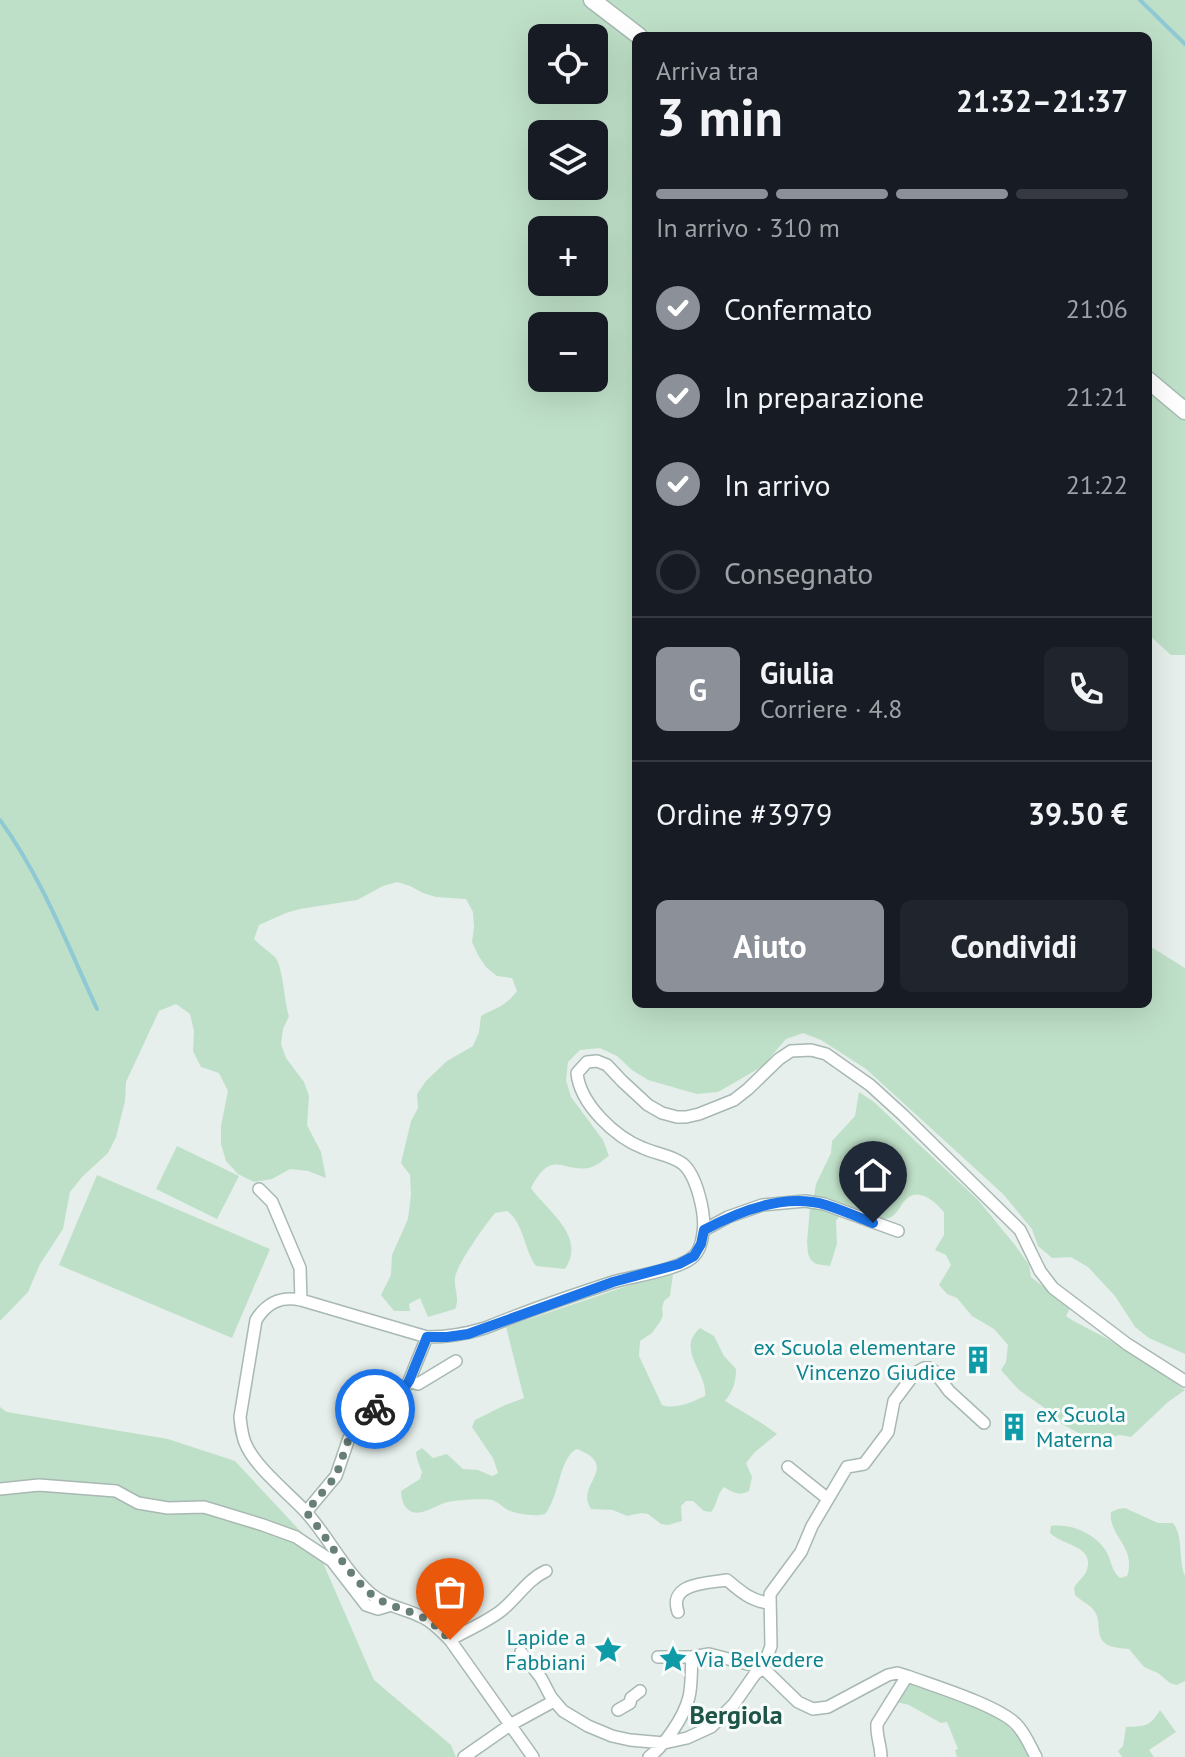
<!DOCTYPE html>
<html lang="it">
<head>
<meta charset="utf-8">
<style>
  :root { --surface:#171b24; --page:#20242c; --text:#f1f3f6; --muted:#9ea1a6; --line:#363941; --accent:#8c9099 }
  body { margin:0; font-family:"PT Sans",sans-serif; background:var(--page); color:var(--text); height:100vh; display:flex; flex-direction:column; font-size:30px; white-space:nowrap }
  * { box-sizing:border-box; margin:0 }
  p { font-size:26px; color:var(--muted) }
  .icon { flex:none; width:44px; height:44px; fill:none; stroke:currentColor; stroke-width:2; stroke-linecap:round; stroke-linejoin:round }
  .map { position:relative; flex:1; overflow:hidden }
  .sheet { position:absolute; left:632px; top:32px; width:520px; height:976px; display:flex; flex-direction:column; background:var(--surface); border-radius:12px; box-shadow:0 8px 32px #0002 }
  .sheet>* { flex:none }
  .buttons { position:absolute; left:528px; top:24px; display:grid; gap:16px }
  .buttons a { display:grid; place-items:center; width:80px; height:80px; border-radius:12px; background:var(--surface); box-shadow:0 8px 32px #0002; font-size:40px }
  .pin { position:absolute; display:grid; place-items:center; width:68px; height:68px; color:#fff; margin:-82px -34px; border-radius:50% 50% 50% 0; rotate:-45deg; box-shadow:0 0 8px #0007 }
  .pin .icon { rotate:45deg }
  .courier { position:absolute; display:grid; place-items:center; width:80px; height:80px; margin:-40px; border:6px solid #1a73e8; border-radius:50%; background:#fff; color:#222; box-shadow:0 2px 10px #0007 }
  .head em { font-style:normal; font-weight:800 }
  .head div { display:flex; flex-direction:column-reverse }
  .head { display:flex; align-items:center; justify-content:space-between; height:136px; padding:0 24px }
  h1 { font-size:52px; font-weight:800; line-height:60px }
  .bar { display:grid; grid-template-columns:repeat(4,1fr); gap:12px 8px; align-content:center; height:96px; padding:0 24px }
  .bar i { height:10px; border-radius:6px; background:var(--line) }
  .bar .current { background:var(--accent) }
  .bar p { grid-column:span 4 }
  .line { display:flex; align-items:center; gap:20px; padding:0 24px; border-top:2px solid var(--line) }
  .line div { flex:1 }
  .round { display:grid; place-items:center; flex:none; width:84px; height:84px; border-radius:12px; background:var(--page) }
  ol { padding:0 24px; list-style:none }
  li { display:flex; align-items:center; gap:24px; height:88px }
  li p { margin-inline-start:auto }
  li .icon { padding:8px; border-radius:50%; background:var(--accent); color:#fff; stroke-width:4 }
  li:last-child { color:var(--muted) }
  li i { width:44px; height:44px; border:4px solid var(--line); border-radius:50% }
  .action { display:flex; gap:16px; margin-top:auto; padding:16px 24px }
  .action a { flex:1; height:92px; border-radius:12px; background:var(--accent); color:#fff; font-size:32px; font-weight:800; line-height:92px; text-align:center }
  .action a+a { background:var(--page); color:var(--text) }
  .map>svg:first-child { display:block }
</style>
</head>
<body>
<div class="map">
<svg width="1185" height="1757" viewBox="0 0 1185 1757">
  <rect width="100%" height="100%" fill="#e6efeb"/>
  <path fill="#bfe0c8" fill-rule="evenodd" d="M0,0H1185V655H1171L1148,634V36H636V1004H1148V945L1185,968V1354L1149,1338L1135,1327L1115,1296L1088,1267L1071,1257L1052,1258L1038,1246L1032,1229L1003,1194L866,1069L821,1040L803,1033L786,1039L763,1066L718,1092L697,1094L648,1080L632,1070L617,1056L600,1048L580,1050L568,1062L566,1080L571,1097L603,1140L609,1156C604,1159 598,1165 592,1167C563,1175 553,1146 531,1188C547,1211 587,1236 565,1269L536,1266C524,1250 524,1223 507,1211L495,1213C485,1225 457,1264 455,1278C454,1290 460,1298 455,1309L428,1317L420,1298L409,1304L410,1311H394L381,1295L391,1275L392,1255L408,1219L411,1194L410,1175L401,1163L411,1121L418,1108L417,1094L426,1081L447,1061L473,1046L479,1032L481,1016C497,1007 505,1007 517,991L512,978L497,976L486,967L478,955L472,942L474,927L473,912L466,899L436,897L423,893L410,886L397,882L383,886L357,900L300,909L286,913L259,925L254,939C261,946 268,951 275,957C283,966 284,1001 289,1016L283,1029L281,1044L286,1058L304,1082L309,1096L307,1125L321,1152L326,1178L308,1171L290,1169L272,1179L254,1182L238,1174L226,1161L221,1144V1126L228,1091L219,1073L201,1067L193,1051L194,1031L190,1014L176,1004L159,1011L126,1082L125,1101L116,1137L108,1153L82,1177L70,1192L63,1229L40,1264L28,1292L0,1321ZM542,38H594V90H542ZM542,134H594V186H542ZM542,230H594V282H542ZM542,326H594V378H542Z
    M859,1092L874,1102L978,1200L1015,1245L1029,1265L1031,1277L1070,1308L1066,1316C1082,1327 1099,1333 1116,1344C1139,1358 1162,1374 1185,1390L1168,1402L1131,1437L1120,1435L1102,1439L1084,1436L1060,1423L1056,1416L1019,1390L1001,1370L1006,1362L1008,1345L994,1329L972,1316L957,1298L947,1294L939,1285L951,1265L946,1255L935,1250L944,1235V1212C932,1198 915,1185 902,1204C899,1209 895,1216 889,1218C876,1222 856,1214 843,1211L836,1221L837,1244L830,1266L816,1264L811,1260L808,1254L807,1242L810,1207L814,1196L816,1184L831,1153L832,1141L855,1116Z
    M177,1146L239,1176L217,1219L156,1189Z
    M97,1175L270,1249L232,1338L59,1265Z
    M673,1274L670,1296L664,1301L662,1308L663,1315L660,1322L652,1333L640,1341L639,1356L662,1405C675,1410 692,1402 705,1396C708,1372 675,1350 700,1328L714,1336L724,1356L736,1369C736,1382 733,1391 725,1401L763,1424L777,1434L755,1452L746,1463L752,1477L749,1491C739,1496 734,1493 724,1487C716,1495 718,1504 711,1512L704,1511L693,1501H686L681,1506L682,1521L668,1525L661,1524L648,1514L641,1513L627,1516L613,1510L591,1509C574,1484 622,1467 577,1449C559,1457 560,1496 545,1514C535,1517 517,1514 508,1510C502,1507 499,1502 492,1500C485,1498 455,1500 448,1502C437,1504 423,1516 412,1512C404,1509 401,1499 401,1491L420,1479L422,1472L417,1459L416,1452L422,1448L433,1458L447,1454L463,1469L478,1470L492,1476L498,1473L493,1458L472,1427L475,1420L503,1406L524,1398L506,1327L645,1280Z
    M0,1407L7,1412L168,1439L235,1461L317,1549L374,1680L451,1745L456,1757H0Z
    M1125,1508L1158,1523H1173C1184,1537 1178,1560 1185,1576V1681L1177,1685L1170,1683L1158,1673L1144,1667L1129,1649C1116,1648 1100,1647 1099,1631C1098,1623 1099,1619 1095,1612C1090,1604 1081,1601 1075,1595L1074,1588C1077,1582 1083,1578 1086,1572C1097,1546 1063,1546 1050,1533L1051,1526C1072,1523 1099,1535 1108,1555C1112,1564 1112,1571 1120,1578L1127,1576C1137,1547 1108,1536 1111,1512L1118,1509Z
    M910,1680C961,1700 1003,1707 1034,1757H957L955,1750L958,1749L947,1722L941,1723L909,1705L897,1702Z
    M1160,1710L1176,1732L1149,1750L1154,1757H1122L1118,1751L1123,1746L1126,1727C1145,1726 1150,1727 1160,1710Z"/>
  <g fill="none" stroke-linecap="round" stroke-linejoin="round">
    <path stroke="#8ec9d4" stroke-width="4" d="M1140,0L1185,44
      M0,820C42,878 67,944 97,1009"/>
    <defs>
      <path id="street" d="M259,1189L272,1202L300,1268L301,1300
        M704,1230L728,1217L762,1205L805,1201L824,1204L898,1231
        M409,1381L418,1384L456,1361
        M788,1467L828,1499
        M0,1489L39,1485L116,1491L138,1503L168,1508L204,1507L263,1525L296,1537L332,1561L366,1605L378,1609L388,1606
        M306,1512L336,1476L349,1438L379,1406L405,1387L409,1381L427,1337
        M678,1612C668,1583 707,1583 727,1580C740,1591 751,1601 769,1603
        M450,1640C467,1630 487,1622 502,1610C517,1598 528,1579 546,1571
        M521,1652L541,1678L551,1697L563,1711L588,1726L612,1736L630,1740L664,1743L687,1738L711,1727L734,1704L755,1674L763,1668L771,1646L770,1594L801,1552L812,1526L847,1467L864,1464L888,1432L894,1401L915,1373L924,1368H929L934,1371L949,1391L984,1423
        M658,1657H692L709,1654L763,1668L798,1702L813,1709L828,1707L888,1675L897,1673L907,1676C934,1686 997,1705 1016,1724C1025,1733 1030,1746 1036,1757
        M618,1710L630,1703L631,1698L640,1691
        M464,1757L510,1725L554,1701
        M533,1757L450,1640C441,1631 433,1622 422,1617C404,1608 387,1607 371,1594C344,1571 329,1537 305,1511C288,1493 258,1469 247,1447C242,1438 241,1427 240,1417L256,1320C267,1302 281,1296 301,1300L427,1337C448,1337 466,1334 485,1328C527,1311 570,1296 613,1282C633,1276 680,1270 694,1256C700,1250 702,1241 703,1233C706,1215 697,1176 683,1164C672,1155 656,1154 643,1148C615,1137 580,1104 577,1073L587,1062L597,1061L607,1065L622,1081L648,1105L662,1113L677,1117H686L699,1114L734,1100L748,1089L779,1059L791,1051L811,1050L826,1054L870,1085L903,1115L1020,1230L1040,1271L1053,1288L1127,1344L1185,1381
        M649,1757C665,1745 684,1717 689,1697C692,1684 691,1670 692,1657
        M881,1757C881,1746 876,1735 877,1724L907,1676"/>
      <path id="secondary" d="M592,0L639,36
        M1148,380L1185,411"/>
    </defs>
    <use href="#street" stroke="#a8b8b2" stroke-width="14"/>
    <use href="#secondary" stroke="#a4bbb3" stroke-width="19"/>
    <use href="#street" stroke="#fff" stroke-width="11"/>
    <use href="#secondary" stroke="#fff" stroke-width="16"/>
  </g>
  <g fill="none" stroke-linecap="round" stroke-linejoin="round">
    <path stroke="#687f78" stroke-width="8" stroke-dasharray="0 14.4" d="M375,1409L349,1438L336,1476L306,1512C328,1538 345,1571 371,1594C387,1607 404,1608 422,1617C433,1622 441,1631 450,1640"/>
    <path stroke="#1a73e8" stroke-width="10" d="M375,1409L405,1387L409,1381L427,1337H447L468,1334L613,1282L679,1264L694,1256L701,1244L704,1230C739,1211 786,1193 826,1205C842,1210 858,1217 873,1223"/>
  </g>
  <defs>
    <symbol id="building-bare" viewBox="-9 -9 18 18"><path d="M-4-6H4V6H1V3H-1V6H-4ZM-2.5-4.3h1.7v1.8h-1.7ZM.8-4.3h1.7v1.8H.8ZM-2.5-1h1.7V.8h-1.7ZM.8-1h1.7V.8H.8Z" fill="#0f9aa8" stroke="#f7fbf9" stroke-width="2.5" paint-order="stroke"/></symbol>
    <symbol id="sight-bare" viewBox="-9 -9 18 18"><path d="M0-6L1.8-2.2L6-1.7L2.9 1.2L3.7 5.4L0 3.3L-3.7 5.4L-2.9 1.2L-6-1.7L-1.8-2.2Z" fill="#0f9aa8" stroke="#f7fbf9" stroke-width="2.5" paint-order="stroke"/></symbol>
  </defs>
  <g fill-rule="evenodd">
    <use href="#building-bare" x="958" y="1340" width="40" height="40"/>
    <use href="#building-bare" x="994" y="1407" width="40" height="40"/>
    <use href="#sight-bare" x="588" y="1630" width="40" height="40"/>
    <use href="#sight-bare" x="653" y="1639" width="40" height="40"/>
  </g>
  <g text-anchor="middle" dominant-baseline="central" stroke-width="6" stroke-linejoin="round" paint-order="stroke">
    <g font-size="22" fill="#0d838f" stroke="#f7fbf9" text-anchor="end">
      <text x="956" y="1347">ex Scuola elementare<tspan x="956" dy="25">Vincenzo Giudice</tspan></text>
      <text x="1036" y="1414" text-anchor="start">ex Scuola<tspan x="1036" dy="25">Materna</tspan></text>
      <text x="586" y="1637">Lapide a<tspan x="586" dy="25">Fabbiani</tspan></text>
      <text x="695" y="1659" text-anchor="start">Via Belvedere</text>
    </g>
    <g font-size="26" font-weight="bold" fill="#1f5548" stroke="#f7fbf9">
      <text x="736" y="1714">Bergiola</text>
    </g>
  </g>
</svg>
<div class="buttons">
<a><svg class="icon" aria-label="locate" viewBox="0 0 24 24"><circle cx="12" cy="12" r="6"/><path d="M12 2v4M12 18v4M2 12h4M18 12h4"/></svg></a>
<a><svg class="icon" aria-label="layers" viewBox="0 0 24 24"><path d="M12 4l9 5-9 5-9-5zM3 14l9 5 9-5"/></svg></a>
<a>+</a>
<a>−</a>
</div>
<div class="pin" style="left:450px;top:1640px;background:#ea580c"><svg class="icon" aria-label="bag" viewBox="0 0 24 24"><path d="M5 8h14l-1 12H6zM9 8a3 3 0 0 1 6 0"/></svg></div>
<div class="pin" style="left:873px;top:1223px;background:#1f2937"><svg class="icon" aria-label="home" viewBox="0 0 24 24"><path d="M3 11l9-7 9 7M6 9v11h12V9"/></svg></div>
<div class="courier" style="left:375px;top:1409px"><svg class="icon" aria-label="bike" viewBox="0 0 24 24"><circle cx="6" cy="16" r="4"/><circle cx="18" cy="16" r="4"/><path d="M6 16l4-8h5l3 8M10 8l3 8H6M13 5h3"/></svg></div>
<section class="sheet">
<div class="head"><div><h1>3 min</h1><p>Arriva tra</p></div><em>21:32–21:37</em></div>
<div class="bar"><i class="current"></i><i class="current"></i><i class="current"></i><i></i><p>In arrivo · 310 m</p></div>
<ol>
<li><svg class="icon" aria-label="check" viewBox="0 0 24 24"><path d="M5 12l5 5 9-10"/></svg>Confermato<p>21:06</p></li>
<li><svg class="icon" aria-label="check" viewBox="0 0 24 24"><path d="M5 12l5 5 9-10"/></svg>In preparazione<p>21:21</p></li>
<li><svg class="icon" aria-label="check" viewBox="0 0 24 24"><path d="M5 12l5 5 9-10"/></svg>In arrivo<p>21:22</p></li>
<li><i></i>Consegnato</li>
</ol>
<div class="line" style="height:144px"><b class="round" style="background:var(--accent);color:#fff">G</b><div><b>Giulia</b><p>Corriere · 4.8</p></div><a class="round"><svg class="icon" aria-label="phone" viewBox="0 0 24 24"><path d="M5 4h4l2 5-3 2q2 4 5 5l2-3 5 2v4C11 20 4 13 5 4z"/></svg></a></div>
<div class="line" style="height:104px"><div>Ordine #3979</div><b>39.50 €</b></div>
<div class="action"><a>Aiuto</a><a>Condividi</a></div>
</section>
</div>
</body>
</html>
